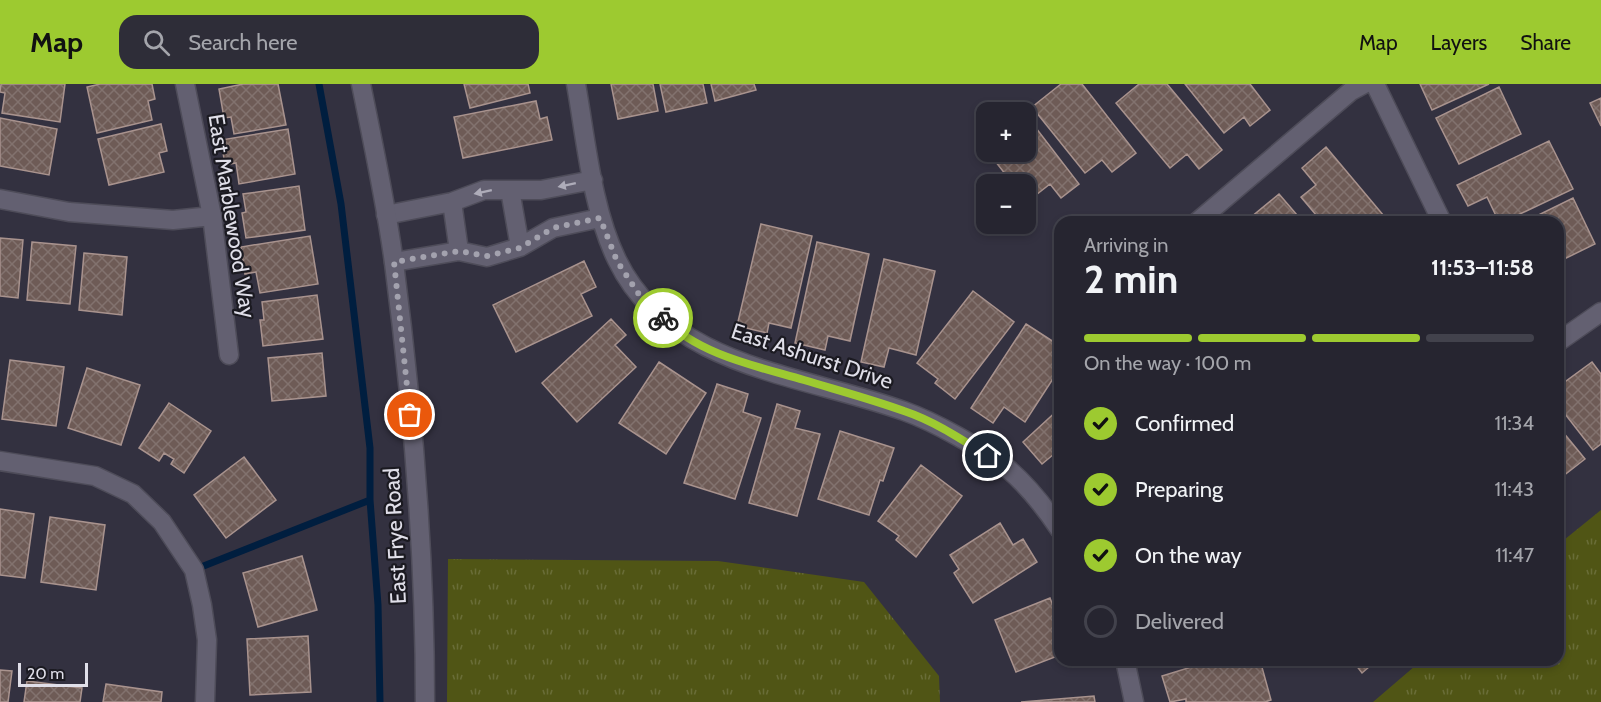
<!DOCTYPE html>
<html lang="en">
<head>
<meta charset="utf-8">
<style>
  :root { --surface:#262530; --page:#2e2d38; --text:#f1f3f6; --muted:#a4a5ab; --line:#42424c; --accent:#9dca30 }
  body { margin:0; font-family:Cabin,sans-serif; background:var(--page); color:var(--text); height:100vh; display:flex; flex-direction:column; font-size:22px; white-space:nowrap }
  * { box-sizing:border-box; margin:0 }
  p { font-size:20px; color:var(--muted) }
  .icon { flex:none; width:33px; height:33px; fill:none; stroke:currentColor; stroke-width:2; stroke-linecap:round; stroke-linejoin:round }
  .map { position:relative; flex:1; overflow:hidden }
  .details { position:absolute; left:1054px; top:132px; width:510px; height:450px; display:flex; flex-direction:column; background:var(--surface); border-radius:18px; box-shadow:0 3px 9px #0003,0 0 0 2px var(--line) }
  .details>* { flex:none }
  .fabs { position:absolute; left:976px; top:18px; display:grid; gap:12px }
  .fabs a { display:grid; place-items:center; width:60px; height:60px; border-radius:12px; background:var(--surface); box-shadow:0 3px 9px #0003,0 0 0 2px var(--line); font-size:30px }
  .scale { position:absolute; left:18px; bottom:15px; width:70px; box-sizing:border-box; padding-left:6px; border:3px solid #e0dfe9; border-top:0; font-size:16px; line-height:21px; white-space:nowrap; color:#e0dfe9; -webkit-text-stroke:4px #1b1a21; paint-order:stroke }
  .pin { position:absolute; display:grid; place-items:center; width:51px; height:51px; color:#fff; margin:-26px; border:3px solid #fff; border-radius:50%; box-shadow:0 2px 6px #0007 }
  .courier { position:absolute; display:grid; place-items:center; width:60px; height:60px; margin:-30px; border:4px solid #9dca30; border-radius:50%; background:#fff; color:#222; box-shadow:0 2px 8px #0007 }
  .head em { font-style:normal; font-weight:700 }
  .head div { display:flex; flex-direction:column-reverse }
  .head { display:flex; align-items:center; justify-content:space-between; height:102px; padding:0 30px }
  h1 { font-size:39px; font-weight:700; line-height:45px }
  .bar { display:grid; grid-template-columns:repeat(4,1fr); gap:9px 6px; align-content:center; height:72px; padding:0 30px }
  .bar i { height:8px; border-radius:4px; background:var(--line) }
  .bar .on { background:var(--accent) }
  .bar p { grid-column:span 4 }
  ol { padding:0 30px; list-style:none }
  li { display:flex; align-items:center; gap:18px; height:66px }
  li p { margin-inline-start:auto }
  li .icon { padding:6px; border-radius:50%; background:var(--accent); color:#111; stroke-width:4 }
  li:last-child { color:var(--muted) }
  li i { width:33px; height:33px; border:3px solid var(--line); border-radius:50% }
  header { display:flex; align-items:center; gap:36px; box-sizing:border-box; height:84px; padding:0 30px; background:var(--accent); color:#111 }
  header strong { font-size:28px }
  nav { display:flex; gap:33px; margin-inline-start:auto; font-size:21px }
  .search { width:420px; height:54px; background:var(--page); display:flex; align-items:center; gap:15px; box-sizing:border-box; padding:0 21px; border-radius:18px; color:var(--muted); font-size:22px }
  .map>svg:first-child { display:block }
</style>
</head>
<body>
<header>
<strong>Map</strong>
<div class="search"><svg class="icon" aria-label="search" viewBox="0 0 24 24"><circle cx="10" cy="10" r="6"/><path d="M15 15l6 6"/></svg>Search here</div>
<nav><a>Map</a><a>Layers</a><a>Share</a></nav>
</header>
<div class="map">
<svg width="1601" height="618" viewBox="0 0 1601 618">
  <defs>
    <pattern id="grass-tufts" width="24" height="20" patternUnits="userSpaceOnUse" patternTransform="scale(1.5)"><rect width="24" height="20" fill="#505515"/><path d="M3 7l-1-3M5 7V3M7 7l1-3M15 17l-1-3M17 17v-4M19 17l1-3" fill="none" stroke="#696d37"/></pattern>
    <pattern id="building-cross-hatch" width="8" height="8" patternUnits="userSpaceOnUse" patternTransform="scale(1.5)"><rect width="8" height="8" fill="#6e5b56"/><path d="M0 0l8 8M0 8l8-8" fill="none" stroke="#82726e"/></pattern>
  </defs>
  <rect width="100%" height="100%" fill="#333140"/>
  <path fill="url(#grass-tufts)" d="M1601,426V618H1373L1422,576H1558L1559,460Z
    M448,475L718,477L864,498L939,592L940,618H447Z"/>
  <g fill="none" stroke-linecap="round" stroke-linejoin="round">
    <path stroke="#001e3f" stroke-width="7" d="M319,0L341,120L370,364V416L378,521L380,618
      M196,485L370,416"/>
  </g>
  <path fill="url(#building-cross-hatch)" stroke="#a9938e" stroke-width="1.5" d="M1,0H65L60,38L2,29L5,9L0,8Z
    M100,0H152L155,15L148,17L152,36L97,49L87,3Z
    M243,0H278L286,41L234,50L231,33L224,34L219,5Z
    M464,0H528L530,9L470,24Z
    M611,0H653L658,27L618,35Z
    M660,0H703L707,19L666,28Z
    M711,0H754L756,6L715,17Z
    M1061,0H1082L1136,69L1112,88L1102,76L1085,89L1032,23Z
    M1139,0H1167L1222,66L1199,85L1187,70L1170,84L1116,19Z
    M1185,0H1250L1270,26L1250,42L1244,33L1224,49Z
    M1420,0H1489L1432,26Z
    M1499,3L1521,50L1459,80L1436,34Z
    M1601,14V42L1590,19Z
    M536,17L540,35L547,33L552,56L463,74L454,33Z
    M1017,19L1024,28H1004Z
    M1026,31L1079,100L1061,114L1050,100L1027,118L1026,100H1013L988,68H1026Z
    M0,34L57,45L49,91L0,82Z
    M161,40L167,67L159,69L164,88L109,101L98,55Z
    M987,42V67L975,51Z
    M288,45L295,90L239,100L236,79L225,81L221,56Z
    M1549,57L1573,105L1503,138H1499L1487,113L1468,122L1457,101Z
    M1326,63L1389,138H1322L1301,113L1316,101L1302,84Z
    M299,102L305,146L246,154L242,129L246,128L243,110Z
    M1279,110L1303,138H1245Z
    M1573,114L1595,160L1558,178V138H1524Z
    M761,140L812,152L791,244L769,239L767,249L737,242Z
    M310,152L318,200L260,209L256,188L245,190L241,163Z
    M0,154L23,156L18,214L0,212Z
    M32,158L76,162L70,220L27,216Z
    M817,158L869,170L850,257L828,252L825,266L795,259Z
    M84,169L127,173L122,231L79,226Z
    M884,175L935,187L916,271L889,264L884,283L861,278Z
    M584,177L596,203L581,210L592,232L516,268L493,221Z
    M973,207L1014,238L955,315L935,299L938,295L917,279Z
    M317,211L323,255L263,262L260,236H264L262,218Z
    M611,235L626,251L615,261L636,283L577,338L542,299Z
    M1026,240L1060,262V284L1025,338L1004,323L993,339L971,324Z
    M322,269L326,312L272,317L268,274Z
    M10,276L64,283L56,342L2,335Z
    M659,278L706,309L666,370L619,339Z
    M1592,278L1601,290V360L1593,366L1558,321V303Z
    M87,284L140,301L121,361L68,344Z
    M717,300L748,310L743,328L761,334L735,415L684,399Z
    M169,319L211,347L184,389L171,380L174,375L164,369L159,377L139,364Z
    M777,320L800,327L795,344L820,350L797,432L749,419Z
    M1060,324V365L1042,380L1023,358Z
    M1558,342L1585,375L1558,396Z
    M840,347L894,364L883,397L880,396L869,431L818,415Z
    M244,373L276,416L226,454L194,411Z
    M921,381L962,412L916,473L896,456L899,452L878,437Z
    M0,425L34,430L25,494L0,491Z
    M50,433L105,441L96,506L41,498Z
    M1000,439L1013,461L1023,455L1037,478L973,519L954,489L959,485L950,471Z
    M302,472L317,526L258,543L243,489Z
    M1050,514L1060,540V571L1016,588L995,536Z
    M308,552L311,608L250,611L247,555Z
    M1214,576H1260L1271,616L1265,618H1186V615L1170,618L1162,592Z
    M1352,576H1377L1362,589Z
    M0,586L12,587L8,618H0Z
    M27,597L82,604L80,618H24Z
    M106,600L162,608L161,618H103Z
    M1094,612L1095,618H1021Z"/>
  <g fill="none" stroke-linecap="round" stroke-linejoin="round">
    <defs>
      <path id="minor" d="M185,0L212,132L229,271
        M576,0C586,56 592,125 617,176C669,284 805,291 904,327C935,338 981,364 1007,384C1026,400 1046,425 1060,446
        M1375,0L1442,138
        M510,106L520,163
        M0,115L69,128L173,136L212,132
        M452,118L459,167
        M386,131L452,118L484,106H541L593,96
        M1197,138L1351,7L1364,0
        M394,178L459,167L487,173L520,163L553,144L600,134
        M1558,258L1601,228
        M0,377L95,392L133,410L162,438L194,486L202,521L207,556L205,618
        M1125,576L1134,618"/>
      <path id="tertiary" d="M361,0C373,59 386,119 394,179C413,324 425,471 425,618"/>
    </defs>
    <use href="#minor" stroke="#4e4c59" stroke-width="21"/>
    <use href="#tertiary" stroke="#4e4c59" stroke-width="21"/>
    <use href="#minor" stroke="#636071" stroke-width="18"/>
    <use href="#tertiary" stroke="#636071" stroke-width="18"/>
  </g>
  <defs><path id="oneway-solid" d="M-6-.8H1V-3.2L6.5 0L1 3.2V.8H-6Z" transform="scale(1.5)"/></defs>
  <g fill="#aeacb9">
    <use href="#oneway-solid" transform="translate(567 101) rotate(168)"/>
    <use href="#oneway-solid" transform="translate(483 108) rotate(168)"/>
  </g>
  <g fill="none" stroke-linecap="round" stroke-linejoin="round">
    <path stroke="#a3a2ae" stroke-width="6" stroke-dasharray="0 10.8" d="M410,331L394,178L459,167L487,172L520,164L553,144L600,134L617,177L638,209L663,234"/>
    <path stroke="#9dca30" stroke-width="8" d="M663,234C699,271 756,282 804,296C837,306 871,315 904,327C934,337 961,355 988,372"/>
  </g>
  <g text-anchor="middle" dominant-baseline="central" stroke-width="4.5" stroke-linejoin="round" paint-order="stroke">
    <g font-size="22" fill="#e0dfe9" stroke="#1b1a21">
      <text transform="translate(232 132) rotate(81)">East Marblewood Way</text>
      <text transform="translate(812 272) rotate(18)">East Ashurst Drive</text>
      <text transform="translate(395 452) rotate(-93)">East Frye Road</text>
    </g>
  </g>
</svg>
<div class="fabs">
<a>+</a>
<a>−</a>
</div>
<div class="scale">20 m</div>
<div class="pin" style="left:410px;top:331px;background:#ea580c"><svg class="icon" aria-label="bag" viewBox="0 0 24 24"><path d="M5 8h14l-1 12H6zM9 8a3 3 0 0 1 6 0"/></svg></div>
<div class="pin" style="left:988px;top:372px;background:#1f2937"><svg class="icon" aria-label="home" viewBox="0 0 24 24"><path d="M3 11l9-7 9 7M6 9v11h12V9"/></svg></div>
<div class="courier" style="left:663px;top:234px"><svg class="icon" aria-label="bike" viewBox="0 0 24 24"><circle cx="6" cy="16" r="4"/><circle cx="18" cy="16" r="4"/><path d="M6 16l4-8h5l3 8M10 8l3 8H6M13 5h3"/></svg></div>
<section class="details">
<div class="head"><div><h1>2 min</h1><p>Arriving in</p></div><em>11:53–11:58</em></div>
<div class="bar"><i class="on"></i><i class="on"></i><i class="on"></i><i></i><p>On the way · 100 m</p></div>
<ol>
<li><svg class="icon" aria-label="check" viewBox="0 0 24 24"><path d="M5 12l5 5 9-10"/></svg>Confirmed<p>11:34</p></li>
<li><svg class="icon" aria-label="check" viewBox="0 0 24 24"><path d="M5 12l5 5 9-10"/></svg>Preparing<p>11:43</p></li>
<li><svg class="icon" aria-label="check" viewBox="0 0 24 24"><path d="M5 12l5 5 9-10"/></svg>On the way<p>11:47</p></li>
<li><i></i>Delivered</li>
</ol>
</section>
</div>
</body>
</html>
